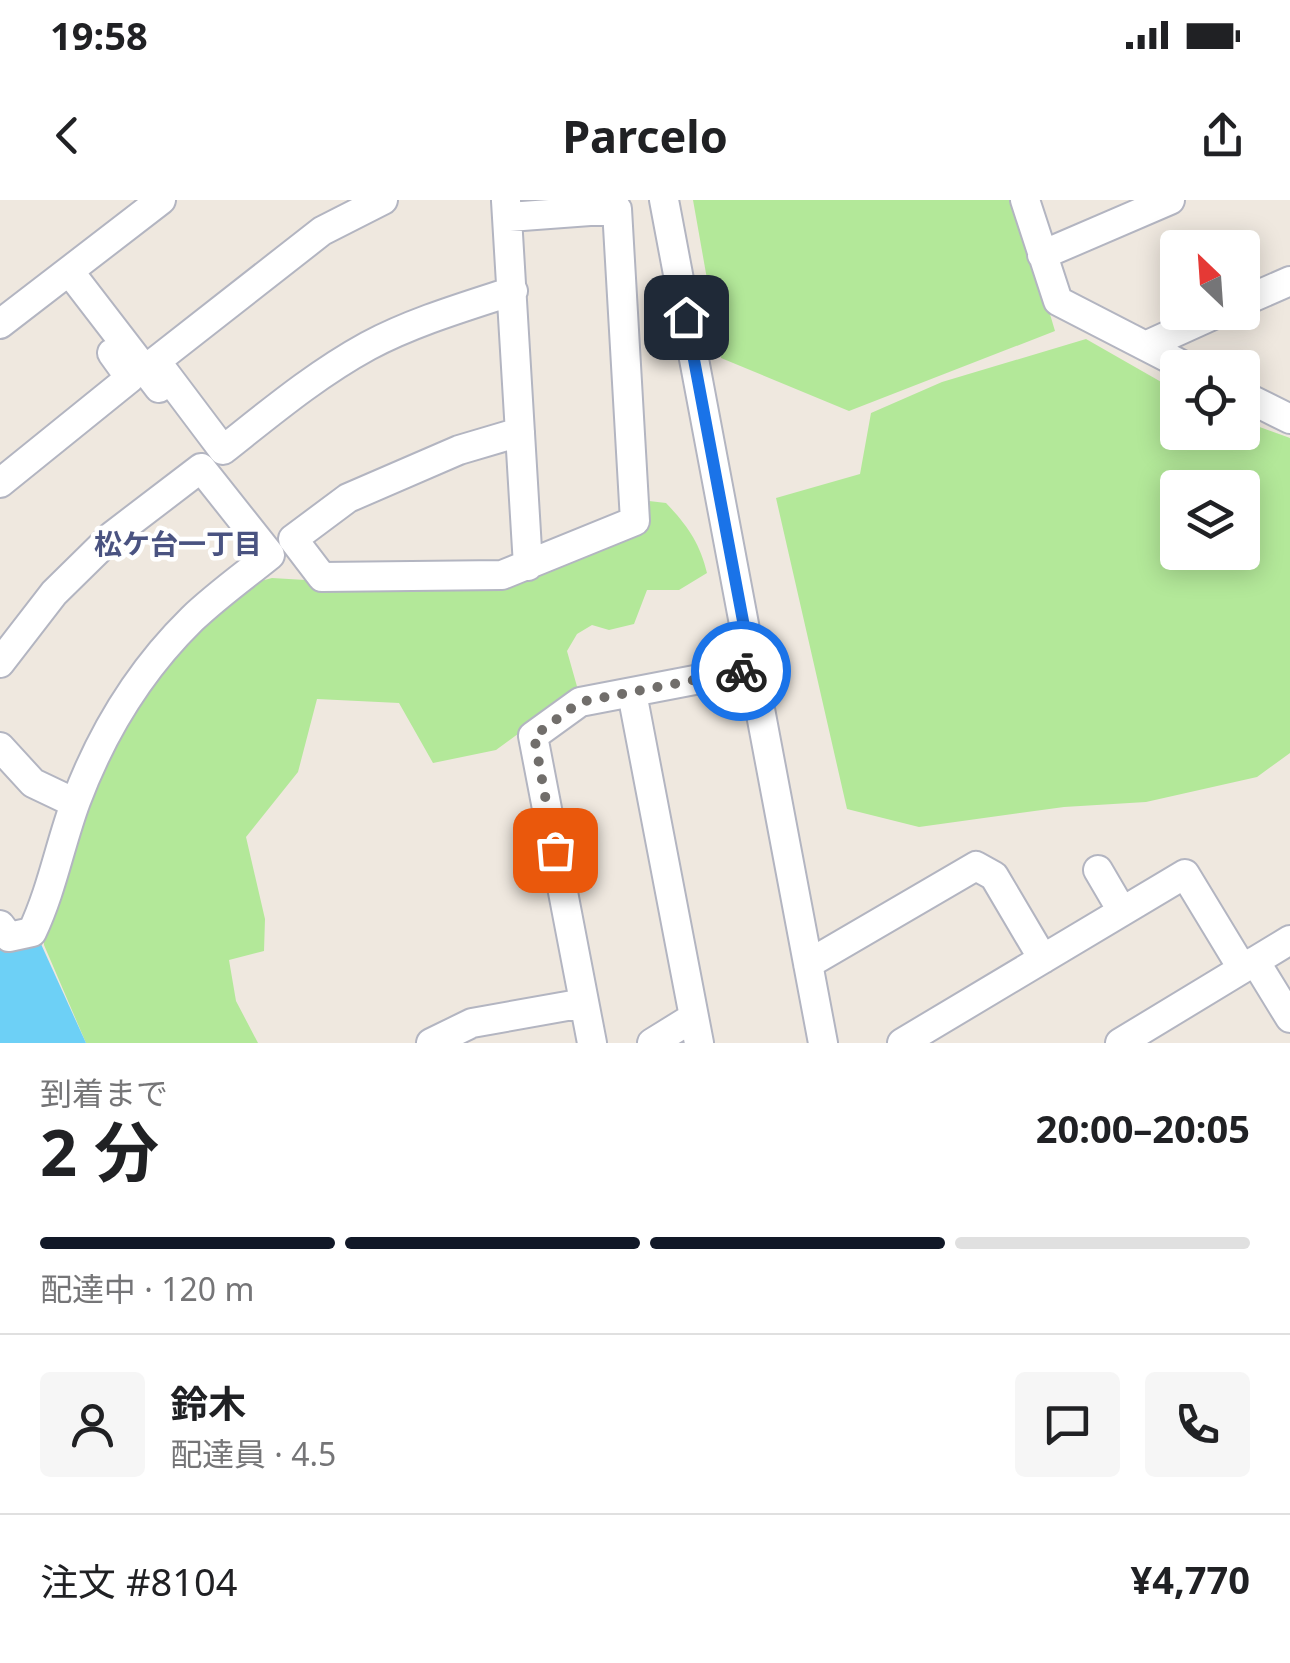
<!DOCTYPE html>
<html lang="ja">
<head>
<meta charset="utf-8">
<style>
  :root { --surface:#fff; --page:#f6f6f6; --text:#202124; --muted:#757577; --line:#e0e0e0; --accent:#111827 }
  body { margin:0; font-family:"Noto Sans","Noto Sans JP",sans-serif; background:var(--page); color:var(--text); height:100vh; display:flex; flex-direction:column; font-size:38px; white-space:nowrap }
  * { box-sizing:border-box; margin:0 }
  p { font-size:32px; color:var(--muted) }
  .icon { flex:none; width:55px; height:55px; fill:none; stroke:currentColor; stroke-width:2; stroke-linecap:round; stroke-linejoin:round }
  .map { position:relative; height:843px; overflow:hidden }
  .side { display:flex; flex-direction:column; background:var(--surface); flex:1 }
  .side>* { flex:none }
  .needle { width:65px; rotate:335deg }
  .fabs { position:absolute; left:1160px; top:30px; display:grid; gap:20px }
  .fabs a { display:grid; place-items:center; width:100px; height:100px; border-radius:10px; background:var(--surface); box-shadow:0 5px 25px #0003; font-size:50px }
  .pin { position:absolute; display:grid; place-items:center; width:85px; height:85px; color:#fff; margin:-42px; border-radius:20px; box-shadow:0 5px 15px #0006 }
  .courier { position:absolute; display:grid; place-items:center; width:100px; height:100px; margin:-50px; border:8px solid #1a73e8; border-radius:50%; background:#fff; color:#222; box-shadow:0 2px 12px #0007 }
  .overview em { font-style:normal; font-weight:700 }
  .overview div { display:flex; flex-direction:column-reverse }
  .overview { display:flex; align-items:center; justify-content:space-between; height:170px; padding:0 40px }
  h1 { font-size:65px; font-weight:700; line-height:75px }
  .bar { display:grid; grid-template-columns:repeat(4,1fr); gap:15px 10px; align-content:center; height:120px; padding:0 40px }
  .bar i { height:12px; border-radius:8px; background:var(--line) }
  .bar .active { background:var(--accent) }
  .bar p { grid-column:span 4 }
  .line { display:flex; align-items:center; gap:25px; padding:0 40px; border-top:2px solid var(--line) }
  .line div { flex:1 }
  .round { display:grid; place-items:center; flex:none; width:105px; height:105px; border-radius:10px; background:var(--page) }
  .status { display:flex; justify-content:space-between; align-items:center; height:70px; padding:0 50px; background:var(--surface); direction:ltr }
  .status svg { height:28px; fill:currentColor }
  header { display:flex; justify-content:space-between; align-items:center; height:130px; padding:0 40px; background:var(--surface); font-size:45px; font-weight:700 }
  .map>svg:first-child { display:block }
</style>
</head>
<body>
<div class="status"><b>19:58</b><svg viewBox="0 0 49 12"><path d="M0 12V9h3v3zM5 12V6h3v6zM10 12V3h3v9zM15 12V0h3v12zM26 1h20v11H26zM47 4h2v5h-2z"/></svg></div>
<header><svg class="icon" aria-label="back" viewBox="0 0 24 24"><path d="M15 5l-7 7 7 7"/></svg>Parcelo<svg class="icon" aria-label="share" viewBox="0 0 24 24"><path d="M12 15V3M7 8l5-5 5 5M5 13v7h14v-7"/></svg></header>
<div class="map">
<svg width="1290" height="843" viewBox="0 0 1290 843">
  <rect width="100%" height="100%" fill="#efe8df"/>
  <path fill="#b3e899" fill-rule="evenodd" d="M693,0H1016L1055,131L849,211L721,158Z
    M1086,139L1177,191L1178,232H1242L1243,221L1290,238V553L1257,577L1146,602L1064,607L919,627L847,609L776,298L860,274L871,213L942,182ZM1178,288H1242V352H1178Z
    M649,301L666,303C687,325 700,343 707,373L679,390H647L634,424L609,430L592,425L577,434L567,451L578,490L496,550L433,563L399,503L317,499L298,572L246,637L265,719L264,751L229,760L236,801L258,843H86L44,745V720L90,584L162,464L245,385L272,378L406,386L509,388L643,319Z"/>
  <path fill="#6dd0f6" d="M0,721L41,744L86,843H0Z"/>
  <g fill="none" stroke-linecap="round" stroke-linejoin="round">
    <defs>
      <path id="minor" d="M383,0L322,31L156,161L223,250C270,213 315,175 368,146C413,122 464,107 513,91
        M664,0L823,843
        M1025,0L1058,101L1188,168
        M506,1L528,366
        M509,17L617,9L635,321L502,375L322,377L293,339L348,298L459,250L520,232
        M1042,55L1170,0
        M69,71L159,188
        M1242,102L1290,81
        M0,124L161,0
        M1145,146L1220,112
        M1242,195L1290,219
        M0,283L130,178L112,153
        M0,463L54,393L112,336L201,268L270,355C244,376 216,396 192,419C139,471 102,532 76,601C60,644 52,690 32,732L9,737L0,725
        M632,493L699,843
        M0,547L33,583L75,603
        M1098,670L1122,711
        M1255,761L1290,818
        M808,764L976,666L994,676L1043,759
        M431,843L472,823L584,803
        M592,843L533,536L580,502L752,469
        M652,843L694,817
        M902,843L1185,674L1242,768
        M1120,843L1290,740"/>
    </defs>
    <use href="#minor" stroke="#b3b5c1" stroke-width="32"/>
    <use href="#minor" stroke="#fff" stroke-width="28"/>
  </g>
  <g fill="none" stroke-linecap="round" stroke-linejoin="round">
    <path stroke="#716e6b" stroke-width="10" stroke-dasharray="0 18" d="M555,650L534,536L580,502L741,471"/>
    <path stroke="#1a73e8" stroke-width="12" d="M686,117L752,469L741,471"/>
  </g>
  <g text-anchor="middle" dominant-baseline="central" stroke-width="9" stroke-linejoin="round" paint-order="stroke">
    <g font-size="28" font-weight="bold" fill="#4a5381" stroke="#fff">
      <text x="178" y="343">松ケ台一丁目</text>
    </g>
  </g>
</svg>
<div class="fabs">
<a><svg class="needle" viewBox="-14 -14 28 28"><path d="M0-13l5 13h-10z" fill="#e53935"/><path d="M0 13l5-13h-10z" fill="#757577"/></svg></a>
<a><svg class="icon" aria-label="locate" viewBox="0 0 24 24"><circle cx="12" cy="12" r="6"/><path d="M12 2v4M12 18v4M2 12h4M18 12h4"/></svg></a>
<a><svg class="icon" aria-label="layers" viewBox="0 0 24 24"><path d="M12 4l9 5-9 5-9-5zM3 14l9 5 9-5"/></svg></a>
</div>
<div class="pin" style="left:555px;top:650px;background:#ea580c"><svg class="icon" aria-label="bag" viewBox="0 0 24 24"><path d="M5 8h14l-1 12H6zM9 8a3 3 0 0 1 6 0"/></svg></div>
<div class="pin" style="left:686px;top:117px;background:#1f2937"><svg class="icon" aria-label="home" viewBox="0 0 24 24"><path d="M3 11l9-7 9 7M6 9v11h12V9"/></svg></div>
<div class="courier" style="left:741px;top:471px"><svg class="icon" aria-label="bike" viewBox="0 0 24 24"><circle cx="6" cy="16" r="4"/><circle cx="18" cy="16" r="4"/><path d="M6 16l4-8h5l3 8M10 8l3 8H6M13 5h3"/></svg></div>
</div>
<section class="side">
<div class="overview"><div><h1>2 分</h1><p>到着まで</p></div><em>20:00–20:05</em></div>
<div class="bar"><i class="active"></i><i class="active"></i><i class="active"></i><i></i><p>配達中 · 120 m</p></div>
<div class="line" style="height:180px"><a class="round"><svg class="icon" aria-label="person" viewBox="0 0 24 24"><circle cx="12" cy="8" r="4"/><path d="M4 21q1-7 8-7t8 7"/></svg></a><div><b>鈴木</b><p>配達員 · 4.5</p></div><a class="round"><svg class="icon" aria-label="chat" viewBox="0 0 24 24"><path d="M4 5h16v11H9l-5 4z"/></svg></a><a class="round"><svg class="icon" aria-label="phone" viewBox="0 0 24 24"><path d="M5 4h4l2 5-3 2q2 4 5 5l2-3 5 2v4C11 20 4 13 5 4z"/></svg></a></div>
<div class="line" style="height:130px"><div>注文 #8104</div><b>¥4,770</b></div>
</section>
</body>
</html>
